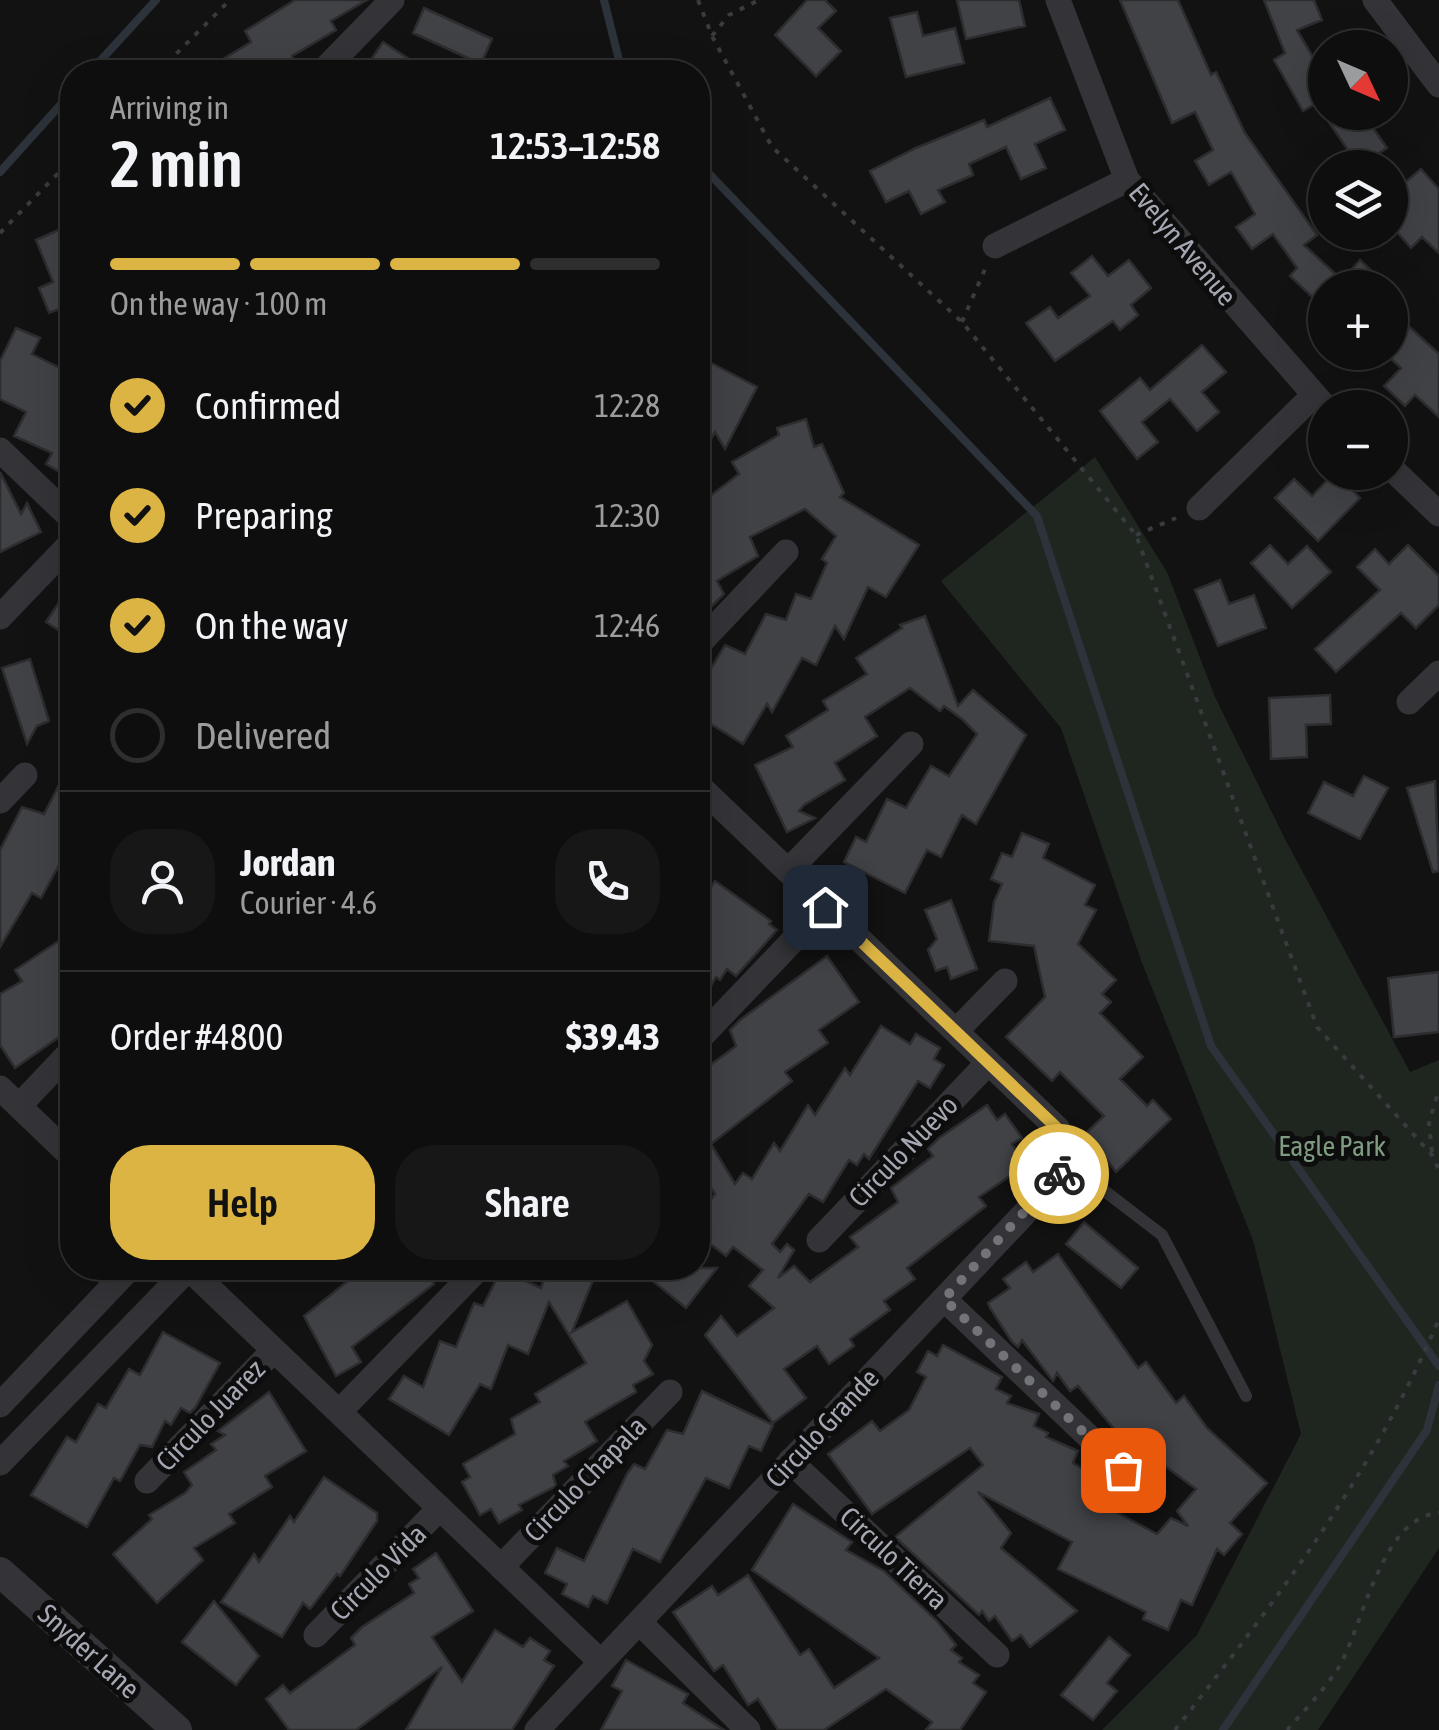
<!DOCTYPE html>
<html lang="en">
<head>
<meta charset="utf-8">
<style>
  :root { --surface:#0e0e0e; --page:#171717; --text:#f1f3f6; --muted:#9b9c9e; --line:#2e2e2e; --accent:#dbb443 }
  body { margin:0; font-family:"Asap Condensed",sans-serif; background:var(--page); color:var(--text); height:100vh; display:flex; flex-direction:column; font-size:38px; white-space:nowrap }
  * { box-sizing:border-box; margin:0 }
  p { font-size:32px; color:var(--muted) }
  .icon { flex:none; width:55px; height:55px; fill:none; stroke:currentColor; stroke-width:2; stroke-linecap:round; stroke-linejoin:round }
  .map { position:relative; flex:1; overflow:hidden }
  .side { position:absolute; left:60px; top:60px; width:650px; height:1220px; display:flex; flex-direction:column; background:var(--surface); border-radius:40px; box-shadow:0 10px 40px #0002,0 0 0 2px var(--line) }
  .side>* { flex:none }
  .needle { width:65px; rotate:134deg }
  .tools { position:absolute; left:1308px; top:30px; display:grid; gap:20px }
  .tools a { display:grid; place-items:center; width:100px; height:100px; border-radius:50%; background:var(--surface); box-shadow:0 10px 40px #0002,0 0 0 2px var(--line); font-size:50px }
  .pin { position:absolute; display:grid; place-items:center; width:85px; height:85px; color:#fff; margin:-42px; border-radius:20px; box-shadow:0 5px 15px #0006 }
  .courier { position:absolute; display:grid; place-items:center; width:100px; height:100px; margin:-50px; border:8px solid #dbb443; border-radius:50%; background:#fff; color:#222; box-shadow:0 2px 12px #0007 }
  .head em { font-style:normal; font-weight:600 }
  .head div { display:flex; flex-direction:column-reverse }
  .head { display:flex; align-items:center; justify-content:space-between; height:170px; padding:0 50px }
  h1 { font-size:65px; font-weight:600; line-height:75px }
  .bar { display:grid; grid-template-columns:repeat(4,1fr); gap:15px 10px; align-content:center; height:120px; padding:0 50px }
  .bar i { height:12px; border-radius:8px; background:var(--line) }
  .bar .active { background:var(--accent) }
  .bar p { grid-column:span 4 }
  .line { display:flex; align-items:center; gap:25px; padding:0 50px; border-top:2px solid var(--line) }
  .line div { flex:1 }
  .round { display:grid; place-items:center; flex:none; width:105px; height:105px; border-radius:40px; background:var(--page) }
  ol { padding:0 50px; list-style:none }
  li { display:flex; align-items:center; gap:30px; height:110px }
  li p { margin-inline-start:auto }
  li .icon { padding:10px; border-radius:50%; background:var(--accent); color:#111; stroke-width:4 }
  li:last-child { color:var(--muted) }
  li i { width:55px; height:55px; border:5px solid var(--line); border-radius:50% }
  .action { display:flex; gap:20px; margin-top:auto; padding:20px 50px }
  .action a { flex:1; height:115px; border-radius:40px; background:var(--accent); color:#111; font-size:40px; font-weight:600; line-height:115px; text-align:center }
  .action a+a { background:var(--page); color:var(--text) }
  .map>svg:first-child { display:block }
</style>
</head>
<body>
<div class="map">
<svg width="1439" height="1730" viewBox="0 0 1439 1730">
  <rect width="100%" height="100%" fill="#121213"/>
  <path fill="#1f2620" d="M1095,457L1167,572L1215,697L1285,839L1410,1072L1439,1060V1548L1318,1730H1102L1197,1635L1301,1434L1253,1240L1142,963L1061,728L941,581Z"/>
  <g fill="none" stroke-linecap="round" stroke-linejoin="round">
    <path stroke="#2d333a" stroke-width="8" d="M604,0L622,72
      M90,72L156,0
      M698,162L1037,516L1211,1046L1439,1366
      M0,172L72,92
      M1223,1730L1427,1430L1439,1385"/>
  </g>
  <path fill="#414246" stroke="#2d2c2f" stroke-width="2.5" d="M295,0H367L331,21L336,30L292,56L301,72H202L251,42L245,31Z
    M807,0H825L836,11L818,28L841,51L816,76L775,35Z
    M957,0H1019L1025,26L966,39Z
    M1120,0H1178L1211,75L1216,72L1245,133L1317,235L1304,245L1342,280L1360,260L1377,276L1366,288H1325V309L1290,276L1297,268L1273,234L1252,249L1236,227L1255,214L1231,172L1209,185L1195,161L1213,150L1195,112L1172,123Z
    M1264,0H1314L1322,20L1297,30L1325,78V98L1303,111L1274,60L1285,53Z
    M424,8L492,39L481,64L413,33Z
    M917,12L923,36L955,28L964,63L906,77L890,18Z
    M383,42L429,72H381L368,64Z
    M1050,98L1065,130L1035,144L1046,168L1021,179L1006,147L969,164L973,175L938,190L945,202L921,214L909,191L886,202L870,171L916,148L984,120L987,127Z
    M1322,112H1362L1387,148L1376,155L1387,168H1360Z
    M1421,169L1439,189V253L1422,237L1411,248L1390,224V171L1402,185Z
    M72,224V326L64,307L49,313L39,288L53,282L36,240Z
    M1092,256L1108,276L1129,260L1151,288L1131,305L1138,315L1120,330L1113,321L1055,361L1026,323L1050,307L1058,318L1090,296L1071,273Z
    M1390,309L1439,354V417L1415,395L1405,406L1384,386L1401,368L1390,358Z
    M16,328L40,338L32,354L72,374V479L46,464L52,453L14,436L26,412L0,399V361Z
    M1202,345L1226,372L1202,392L1219,412L1197,431L1170,399L1142,422L1158,442L1137,459L1100,411L1140,378L1150,390Z
    M698,356L757,387L725,449L715,432L698,461Z
    M806,419L814,447L822,444L844,493L840,497L919,545L886,597L868,587L844,639L835,626L816,665L802,658L772,712L767,704L743,744L698,716V690L725,645L745,654L766,614L786,620L796,594L811,599L827,563L822,559L836,536L805,509L750,537L758,556L717,581L724,594L710,608L707,603L698,609V505L739,474L732,462L779,435L777,428Z
    M0,472L21,514L27,503L41,532L0,552Z
    M1335,472L1360,498L1318,541L1275,498L1294,479L1312,496Z
    M1270,545L1288,564L1307,546L1331,572L1292,608L1251,563Z
    M1408,545L1439,576V605L1416,628L1401,613L1336,672L1315,649L1380,590L1357,567L1375,549L1389,564Z
    M1220,580L1229,604L1254,595L1266,628L1218,646L1195,590Z
    M60,601L72,609V639L46,622Z
    M925,616L958,706L973,690L1026,735L976,824L962,815L941,857L927,850L905,893L844,862L856,837L866,842L887,799L906,808L931,766L949,776L977,734L962,719L944,706L940,711L910,688L865,717L877,736L835,763L845,780L804,805L799,811L815,818L787,832L755,765L793,747L786,736L828,710L823,701L867,674L856,658L902,628L900,625Z
    M30,659L49,721L37,726L27,744L2,668Z
    M1330,695L1331,724L1306,725L1307,757L1271,759L1269,698Z
    M72,760V861L64,856L41,898L32,893L0,947V850L22,807L44,814Z
    M1364,776L1388,788L1360,839L1308,813L1324,782L1353,796Z
    M1435,781L1439,871L1433,872L1407,788Z
    M1022,833L1049,844L1043,858L1095,885L1085,905L1096,910L1078,944L1116,980L1102,994L1111,1002L1100,1013L1143,1057L1120,1079L1147,1106L1153,1100L1171,1119L1116,1172L1086,1133L1104,1116L1060,1072L1052,1081L1006,1037L1045,997L1034,946L989,941L994,902L1002,884L991,879L1002,853L1012,857Z
    M715,881L771,921L769,924L777,930L736,976L727,969L720,980L716,977L698,1009V907Z
    M951,900L977,969L951,979L947,967L936,971L928,950L937,939L925,910Z
    M72,932V1028L15,1068L0,1045V994L22,981L15,970Z
    M827,956L859,1002L819,1030L828,1043L785,1072L792,1081L711,1144L735,1184L743,1173L752,1179L774,1143L780,1151L808,1105L815,1115L845,1068L850,1075L881,1026L910,1044L916,1034L940,1048L934,1059L944,1065L930,1088L918,1081L869,1159L864,1154L857,1165L849,1160L823,1202L809,1194L772,1244L780,1252L787,1244L794,1250L778,1278L794,1266L810,1282L858,1247L850,1237L898,1202L891,1188L933,1156L928,1149L939,1138L987,1105L997,1120L1005,1114L1022,1138L1012,1144L1026,1165L979,1197L986,1206L907,1268L915,1279L884,1301L890,1310L850,1339L854,1346L829,1364L817,1346L784,1369L806,1398L773,1423L705,1335L721,1316L737,1336L774,1308L749,1286L763,1270L733,1247L726,1256L704,1239L711,1230L698,1217L715,1194L698,1166V1074L736,1046L730,1030L740,1020Z
    M1439,972V1032L1394,1037L1388,978Z
    M1084,1222L1138,1268L1121,1288L1066,1244Z
    M1058,1254L1138,1368L1146,1362L1176,1403L1184,1396L1207,1428L1267,1483L1230,1523L1242,1534L1224,1555L1217,1549L1192,1605L1181,1600L1168,1630L1143,1619L1146,1612L1058,1569L1072,1542L978,1492L1011,1533L1001,1548L1077,1611L1030,1647L1021,1635L1012,1641L995,1616L989,1621L982,1611L979,1615L895,1537L983,1465L970,1448L872,1514L828,1454L872,1421L880,1431L909,1410L926,1377L917,1372L928,1351L937,1356L943,1345L1002,1377L996,1389L1011,1396L1007,1403L1039,1414L1034,1426L1048,1433L1046,1437L1078,1451L1073,1463L1114,1488L1108,1499L1122,1506L1118,1513L1157,1534L1171,1518L1188,1526L1177,1511L1196,1489L1150,1455L1141,1461L1078,1386L1070,1391L1057,1373L1053,1381L1022,1340L1018,1347L1012,1342L990,1308L988,1303L1010,1288L1003,1279L1026,1262L1033,1272Z
    M364,1268H422L434,1284L352,1347L361,1362L336,1376L304,1316Z
    M548,1268H598L572,1332L627,1301L652,1345L644,1361L653,1374L633,1385L636,1392L585,1422L597,1441L564,1461L568,1466L553,1475L556,1486L519,1505L522,1510L499,1523L491,1509L480,1515L462,1482L470,1477L463,1464L515,1434L511,1419L540,1402L535,1394L586,1363L549,1302L528,1354L508,1345L491,1389L480,1384L449,1435L389,1399L404,1376L423,1387L440,1341L456,1347L474,1303L483,1306L501,1270L541,1288Z
    M637,1268H717L686,1308Z
    M163,1332L220,1363L195,1408L190,1413L181,1408L171,1425L165,1421L152,1447L140,1445L120,1481L114,1478L87,1527L31,1495L67,1437L76,1442L98,1404L106,1408L129,1369L140,1375Z
    M702,1391L773,1425L761,1451L749,1446L729,1488L706,1478L660,1562L633,1549L607,1603L593,1596L588,1607L562,1594L567,1584L545,1573L557,1548L584,1561L627,1474L634,1464L645,1469L667,1430L683,1434Z
    M269,1392L306,1451L265,1476L272,1487L229,1514L235,1523L194,1548L203,1560L157,1603L113,1554L152,1519L149,1515L185,1493L192,1485L184,1472L216,1450L211,1444L225,1435L218,1431Z
    M324,1477L377,1513V1521L340,1576L337,1574L310,1609L303,1603L282,1637L221,1602L254,1554L259,1562L290,1516L294,1522Z
    M793,1504L852,1542L846,1550L884,1571L937,1621L956,1645L951,1650L962,1658L959,1662L979,1675L973,1683L986,1692L960,1730H926L932,1722L886,1689L824,1730H778L758,1699L748,1705L723,1665L714,1671L673,1612L712,1586L718,1595L748,1575L800,1655L809,1649L834,1688L879,1658L752,1570Z
    M436,1553L473,1611L432,1637L462,1682L495,1630L523,1647L530,1638L550,1651L544,1660L554,1666L512,1730H406L442,1667L356,1730H289L266,1699L283,1685L290,1693L355,1645L351,1638L362,1627L414,1593L409,1584L419,1578L413,1569Z
    M214,1601L259,1656L236,1685L182,1642Z
    M1109,1637L1130,1655L1107,1683L1117,1691L1093,1720L1061,1695Z
    M626,1660L688,1694L683,1703L724,1730H601L622,1691L612,1686Z"/>
  <g fill="none" stroke-linecap="round" stroke-linejoin="round">
    <path stroke="#3a3b3f" stroke-width="4" stroke-dasharray="5 8" stroke-linecap="butt" d="M698,0L712,36L772,147L962,322L1136,535L1317,1027L1432,1155L1439,1170
      M712,36L729,15L759,0
      M158,72L230,0
      M0,233L72,159
      M962,322L985,269
      M1136,535L1176,518
      M1432,1152L1429,1123L1439,1089
      M1175,1730C1278,1598 1373,1474 1439,1319
      M1287,1730C1304,1711 1323,1691 1337,1670C1362,1632 1380,1516 1439,1513"/>
    <path stroke="#343438" stroke-width="12" d="M1063,1159L1162,1235L1246,1396"/>
    <path stroke="#343438" stroke-width="25" d="M1058,0L1127,180L1326,408
      M1375,0L1439,85
      M322,72L392,0
      M995,246L1127,180
      M0,450L72,519
      M1390,467L1439,514
      M1199,508L1314,395
      M0,617L72,542
      M698,645L786,552
      M1409,702L1439,673
      M0,801L25,775
      M788,871L911,744
      M956,1031L1005,981
      M698,1040L825,907
      M0,1088L72,1157
      M19,1106L72,1050
      M819,1240L988,1063
      M188,1268L601,1662
      M944,1299L1149,1494
      M0,1405L130,1268
      M339,1412L479,1268
      M790,1461L997,1655
      M0,1463L189,1268
      M147,1481L274,1350
      M501,1567L670,1392
      M639,1622L748,1730
      M316,1635L440,1508
      M537,1730L1057,1179L1063,1159L1058,1129L698,785"/>
    <path stroke="#343438" stroke-width="30" d="M0,1572L177,1730"/>
  </g>
  <g fill="none" stroke-linecap="round" stroke-linejoin="round">
    <path stroke="#72747a" stroke-width="10" stroke-dasharray="0 18" d="M1059,1174L944,1299L1123,1470"/>
    <path stroke="#dbb443" stroke-width="12" d="M825,907L1058,1129L1063,1159L1059,1174"/>
  </g>
  <g text-anchor="middle" dominant-baseline="central" stroke-width="10" stroke-linejoin="round" paint-order="stroke">
    <g font-size="28" fill="#a5a8b2" stroke="#0d0d0e">
      <text transform="translate(1183 244) rotate(50)">Evelyn Avenue</text>
      <text transform="translate(903 1151) rotate(-46)">Circulo Nuevo</text>
      <text transform="translate(210 1415) rotate(-46)">Circulo Juarez</text>
      <text transform="translate(822 1428) rotate(-47)">Circulo Grande</text>
      <text transform="translate(585 1479) rotate(-46)">Circulo Chapala</text>
      <text transform="translate(894 1558) rotate(43)">Circulo Tierra</text>
      <text transform="translate(378 1572) rotate(-45)">Circulo Vida</text>
      <text transform="translate(89 1651) rotate(42)">Snyder Lane</text>
    </g>
    <g font-size="28" fill="#7e9b82" stroke="#0d0d0e">
      <text x="1332" y="1146">Eagle Park</text>
    </g>
  </g>
</svg>
<div class="tools">
<a><svg class="needle" viewBox="-14 -14 28 28"><path d="M0-13l5 13h-10z" fill="#e53935"/><path d="M0 13l5-13h-10z" fill="#9b9c9e"/></svg></a>
<a><svg class="icon" aria-label="layers" viewBox="0 0 24 24"><path d="M12 4l9 5-9 5-9-5zM3 14l9 5 9-5"/></svg></a>
<a>+</a>
<a>−</a>
</div>
<div class="pin" style="left:1123px;top:1470px;background:#ea580c"><svg class="icon" aria-label="bag" viewBox="0 0 24 24"><path d="M5 8h14l-1 12H6zM9 8a3 3 0 0 1 6 0"/></svg></div>
<div class="pin" style="left:825px;top:907px;background:#1f2937"><svg class="icon" aria-label="home" viewBox="0 0 24 24"><path d="M3 11l9-7 9 7M6 9v11h12V9"/></svg></div>
<div class="courier" style="left:1059px;top:1174px"><svg class="icon" aria-label="bike" viewBox="0 0 24 24"><circle cx="6" cy="16" r="4"/><circle cx="18" cy="16" r="4"/><path d="M6 16l4-8h5l3 8M10 8l3 8H6M13 5h3"/></svg></div>
<section class="side">
<div class="head"><div><h1>2 min</h1><p>Arriving in</p></div><em>12:53–12:58</em></div>
<div class="bar"><i class="active"></i><i class="active"></i><i class="active"></i><i></i><p>On the way · 100 m</p></div>
<ol>
<li><svg class="icon" aria-label="check" viewBox="0 0 24 24"><path d="M5 12l5 5 9-10"/></svg>Confirmed<p>12:28</p></li>
<li><svg class="icon" aria-label="check" viewBox="0 0 24 24"><path d="M5 12l5 5 9-10"/></svg>Preparing<p>12:30</p></li>
<li><svg class="icon" aria-label="check" viewBox="0 0 24 24"><path d="M5 12l5 5 9-10"/></svg>On the way<p>12:46</p></li>
<li><i></i>Delivered</li>
</ol>
<div class="line" style="height:180px"><a class="round"><svg class="icon" aria-label="person" viewBox="0 0 24 24"><circle cx="12" cy="8" r="4"/><path d="M4 21q1-7 8-7t8 7"/></svg></a><div><b>Jordan</b><p>Courier · 4.6</p></div><a class="round"><svg class="icon" aria-label="phone" viewBox="0 0 24 24"><path d="M5 4h4l2 5-3 2q2 4 5 5l2-3 5 2v4C11 20 4 13 5 4z"/></svg></a></div>
<div class="line" style="height:130px"><div>Order #4800</div><b>$39.43</b></div>
<div class="action"><a>Help</a><a>Share</a></div>
</section>
</div>
</body>
</html>
